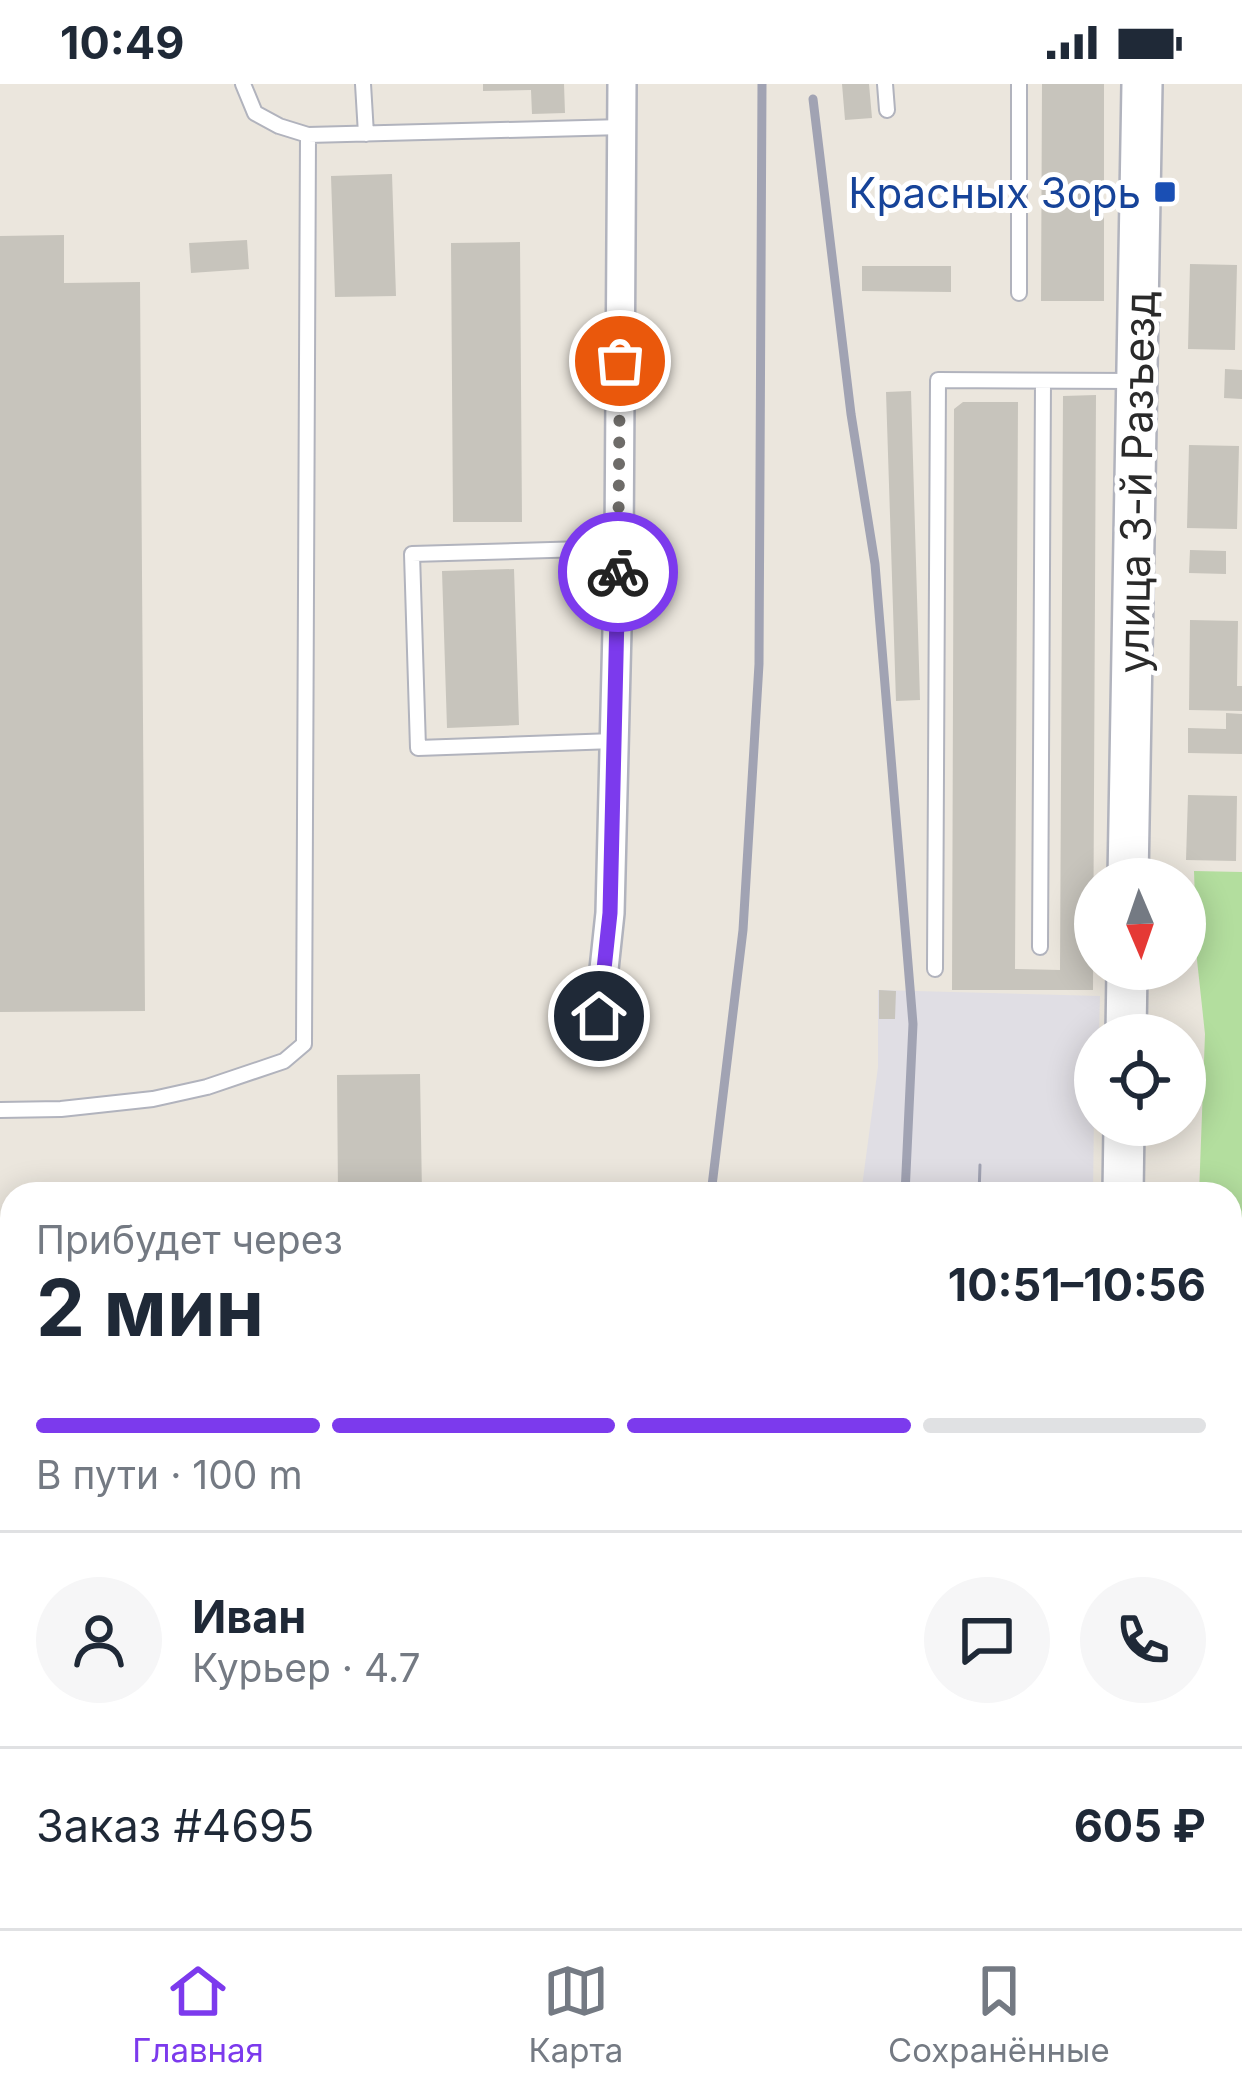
<!DOCTYPE html>
<html lang="ru">
<head>
<meta charset="utf-8">
<style>
  :root { --surface:#fff; --page:#f6f6f7; --text:#1f2937; --muted:#747a83; --line:#e0e1e3; --accent:#7c3aed }
  body { margin:0; font-family:Inter,sans-serif; background:var(--page); color:var(--text); height:100vh; display:flex; flex-direction:column; font-size:45px; white-space:nowrap }
  * { box-sizing:border-box; margin:0 }
  p { font-size:39px; color:var(--muted) }
  .icon { flex:none; width:66px; height:66px; fill:none; stroke:currentColor; stroke-width:2; stroke-linecap:round; stroke-linejoin:round }
  .map { position:relative; flex:1; overflow:hidden }
  .sheet { position:absolute; left:0px; top:1098px; width:1242px; height:747px; display:flex; flex-direction:column; background:var(--surface); border-radius:36px 36px 0 0; box-shadow:0 6px 30px #0003 }
  .sheet>* { flex:none }
  .needle { width:78px; rotate:178deg }
  .controls { position:absolute; left:1074px; top:774px; display:grid; gap:24px }
  .controls a { display:grid; place-items:center; width:132px; height:132px; border-radius:50%; background:var(--surface); box-shadow:0 6px 30px #0003; font-size:60px }
  .pin { position:absolute; display:grid; place-items:center; width:102px; height:102px; color:#fff; margin:-51px; border:6px solid #fff; border-radius:50%; box-shadow:0 3px 12px #0007 }
  .courier { position:absolute; display:grid; place-items:center; width:120px; height:120px; margin:-60px; border:9px solid #7c3aed; border-radius:50%; background:#fff; color:#222; box-shadow:0 3px 15px #0007 }
  .head em { font-style:normal; font-weight:700 }
  .head div { display:flex; flex-direction:column-reverse }
  .head { display:flex; align-items:center; justify-content:space-between; height:204px; padding:0 36px }
  h1 { font-size:78px; font-weight:700; line-height:90px }
  .bar { display:grid; grid-template-columns:repeat(4,1fr); gap:18px 12px; align-content:center; height:144px; padding:0 36px }
  .bar i { height:15px; border-radius:9px; background:var(--line) }
  .bar .selected { background:var(--accent) }
  .bar p { grid-column:span 4 }
  .line { display:flex; align-items:center; gap:30px; padding:0 36px; border-top:3px solid var(--line) }
  .line div { flex:1 }
  .round { display:grid; place-items:center; flex:none; width:126px; height:126px; border-radius:63px; background:var(--page) }
  .status { display:flex; justify-content:space-between; align-items:center; height:84px; padding:0 60px; background:var(--surface); direction:ltr }
  .status svg { height:33px; fill:currentColor }
  .menu { display:flex; justify-content:space-around; align-items:center; height:168px; border-top:3px solid var(--line); background:var(--surface); font-size:33px; color:var(--muted) }
  .menu a { display:grid; justify-items:center; gap:6px }
  .menu .selected { color:var(--accent) }
  .map>svg:first-child { display:block }
</style>
</head>
<body>
<div class="status"><b>10:49</b><svg viewBox="0 0 49 12"><path d="M0 12V9h3v3zM5 12V6h3v6zM10 12V3h3v9zM15 12V0h3v12zM26 1h20v11H26zM47 4h2v5h-2z"/></svg></div>
<div class="map">
<svg width="1242" height="1844" viewBox="0 0 1242 1844">
  <rect width="100%" height="100%" fill="#ebe6dd"/>
  <path fill="#e0dee4" d="M878,906L1100,912L1099,951H1095L1093,1110H861L878,983Z
    M708,1833H1059L1058,1844H705Z"/>
  <path fill="#b3de9e" d="M1194,787L1242,788V1330L1230,1329V1110H1199L1205,950L1197,876Z
    M1230,1367L1242,1368V1490H1230Z"/>
  <path fill="#c7c4bc" d="M483,0H564L565,29L532,30L531,6L483,7Z
    M842,0H869L872,34L845,36Z
    M1042,0H1104V217H1041Z
    M392,90L396,212L335,213L331,92Z
    M64,151V199L140,198L145,927L0,928V152Z
    M247,156L249,185L191,189L189,159Z
    M520,158L522,438H453L451,159Z
    M1190,180L1237,181L1235,266L1188,265Z
    M862,182H951V208L862,207Z
    M1225,285L1242,286V315L1224,314Z
    M911,307L920,616L896,617L886,308Z
    M1096,311L1093,906H952L954,325L963,318H1018L1015,885L1060,886L1063,312Z
    M1189,361L1239,362L1237,445L1187,444Z
    M1190,466L1226,467V490L1189,489Z
    M514,485L519,641L447,644L442,487Z
    M1190,536L1238,537L1237,602H1242V627L1189,626Z
    M1226,629L1242,630V670L1188,669V644L1226,645Z
    M1188,711L1237,712L1236,777L1186,776Z
    M879,906L896,907L895,935H879Z
    M420,990L422,1110H338L337,991Z"/>
  <g fill="none" stroke-linecap="round" stroke-linejoin="round">
    <defs>
      <path id="lane" d="M243,0L255,29L279,42L308,51L623,43
        M363,0L366,50
        M885,0L887,26
        M1019,209V0
        M614,657L418,664L412,470L619,464
        M1040,863L1043,297
        M935,885L938,296L1136,297
        M0,1026L61,1025L153,1015L207,1003L284,977L304,960L308,51
        M1230,1352L1242,1353
        M1230,1496L1242,1497"/>
      <path id="street" d="M599,932L610,829L619,464L622,0"/>
      <path id="secondary" d="M1128,795L1142,0
        M1126,951L1127,885
        M1123,1110L1124,1041
        M1134,1833L1137,1844"/>
    </defs>
    <use href="#lane" stroke="#b1b3bd" stroke-width="18"/>
    <use href="#street" stroke="#b1b3bd" stroke-width="32"/>
    <use href="#secondary" stroke="#b1b3bd" stroke-width="44"/>
    <path stroke="#c3c3c3" stroke-width="6" stroke-dasharray="9 6" stroke-linecap="butt" d="M1230,1552L1242,1550"/>
    <use href="#lane" stroke="#fff" stroke-width="14"/>
    <use href="#street" stroke="#fff" stroke-width="27"/>
    <use href="#secondary" stroke="#fff" stroke-width="39"/>
    <path stroke="#a1a3b3" stroke-width="3" d="M979,1110L980,1081
      M1230,1579L1242,1576
      M1230,1824L1242,1822
      M809,1844L815,1833"/>
    <path stroke="#a1a3b3" stroke-width="9" d="M813,15L851,330L875,480L913,940L905,1110
      M711,1110L743,846L759,580L762,0
      M542,1844L546,1833"/>
  </g>
  <g fill="none" stroke-linecap="round" stroke-linejoin="round">
    <path stroke="#6e6c69" stroke-width="12" stroke-dasharray="0 21.6" d="M618,488L620,277"/>
    <path stroke="#7c3aed" stroke-width="15" d="M599,932L610,829L618,488"/>
  </g>
  <rect fill="#1a4fb4" stroke="#fff" stroke-width="4.5" x="1153" y="96" width="24" height="24" rx="6"/>
  <g text-anchor="middle" dominant-baseline="central" stroke-width="10" stroke-linejoin="round" paint-order="stroke">
    <g font-size="42" fill="#164399" stroke="#fff" text-anchor="end">
      <text x="1141" y="108">Красных Зорь</text>
    </g>
    <g font-size="42" fill="#2a2a2a" stroke="#fff">
      <text transform="translate(1136 398) rotate(-89)">улица 3-й Разъезд</text>
    </g>
  </g>
</svg>
<div class="controls">
<a><svg class="needle" viewBox="-14 -14 28 28"><path d="M0-13l5 13h-10z" fill="#e53935"/><path d="M0 13l5-13h-10z" fill="#747a83"/></svg></a>
<a><svg class="icon" aria-label="locate" viewBox="0 0 24 24"><circle cx="12" cy="12" r="6"/><path d="M12 2v4M12 18v4M2 12h4M18 12h4"/></svg></a>
</div>
<div class="pin" style="left:620px;top:277px;background:#ea580c"><svg class="icon" aria-label="bag" viewBox="0 0 24 24"><path d="M5 8h14l-1 12H6zM9 8a3 3 0 0 1 6 0"/></svg></div>
<div class="pin" style="left:599px;top:932px;background:#1f2937"><svg class="icon" aria-label="home" viewBox="0 0 24 24"><path d="M3 11l9-7 9 7M6 9v11h12V9"/></svg></div>
<div class="courier" style="left:618px;top:488px"><svg class="icon" aria-label="bike" viewBox="0 0 24 24"><circle cx="6" cy="16" r="4"/><circle cx="18" cy="16" r="4"/><path d="M6 16l4-8h5l3 8M10 8l3 8H6M13 5h3"/></svg></div>
<section class="sheet">
<div class="head"><div><h1>2 мин</h1><p>Прибудет через</p></div><em>10:51–10:56</em></div>
<div class="bar"><i class="selected"></i><i class="selected"></i><i class="selected"></i><i></i><p>В пути · 100 m</p></div>
<div class="line" style="height:216px"><a class="round"><svg class="icon" aria-label="person" viewBox="0 0 24 24"><circle cx="12" cy="8" r="4"/><path d="M4 21q1-7 8-7t8 7"/></svg></a><div><b>Иван</b><p>Курьер · 4.7</p></div><a class="round"><svg class="icon" aria-label="chat" viewBox="0 0 24 24"><path d="M4 5h16v11H9l-5 4z"/></svg></a><a class="round"><svg class="icon" aria-label="phone" viewBox="0 0 24 24"><path d="M5 4h4l2 5-3 2q2 4 5 5l2-3 5 2v4C11 20 4 13 5 4z"/></svg></a></div>
<div class="line" style="height:156px"><div>Заказ #4695</div><b>605 ₽</b></div>
</section>
</div>
<nav class="menu">
<a class="selected"><svg class="icon" aria-label="home" viewBox="0 0 24 24"><path d="M3 11l9-7 9 7M6 9v11h12V9"/></svg>Главная</a>
<a><svg class="icon" aria-label="map" viewBox="0 0 24 24"><path d="M3 6l6-2 6 2 6-2v14l-6 2-6-2-6 2zM9 4v14M15 6v14"/></svg>Карта</a>
<a><svg class="icon" aria-label="saved" viewBox="0 0 24 24"><path d="M7 4h10v16l-5-4-5 4z"/></svg>Сохранённые</a>
</nav>
</body>
</html>
